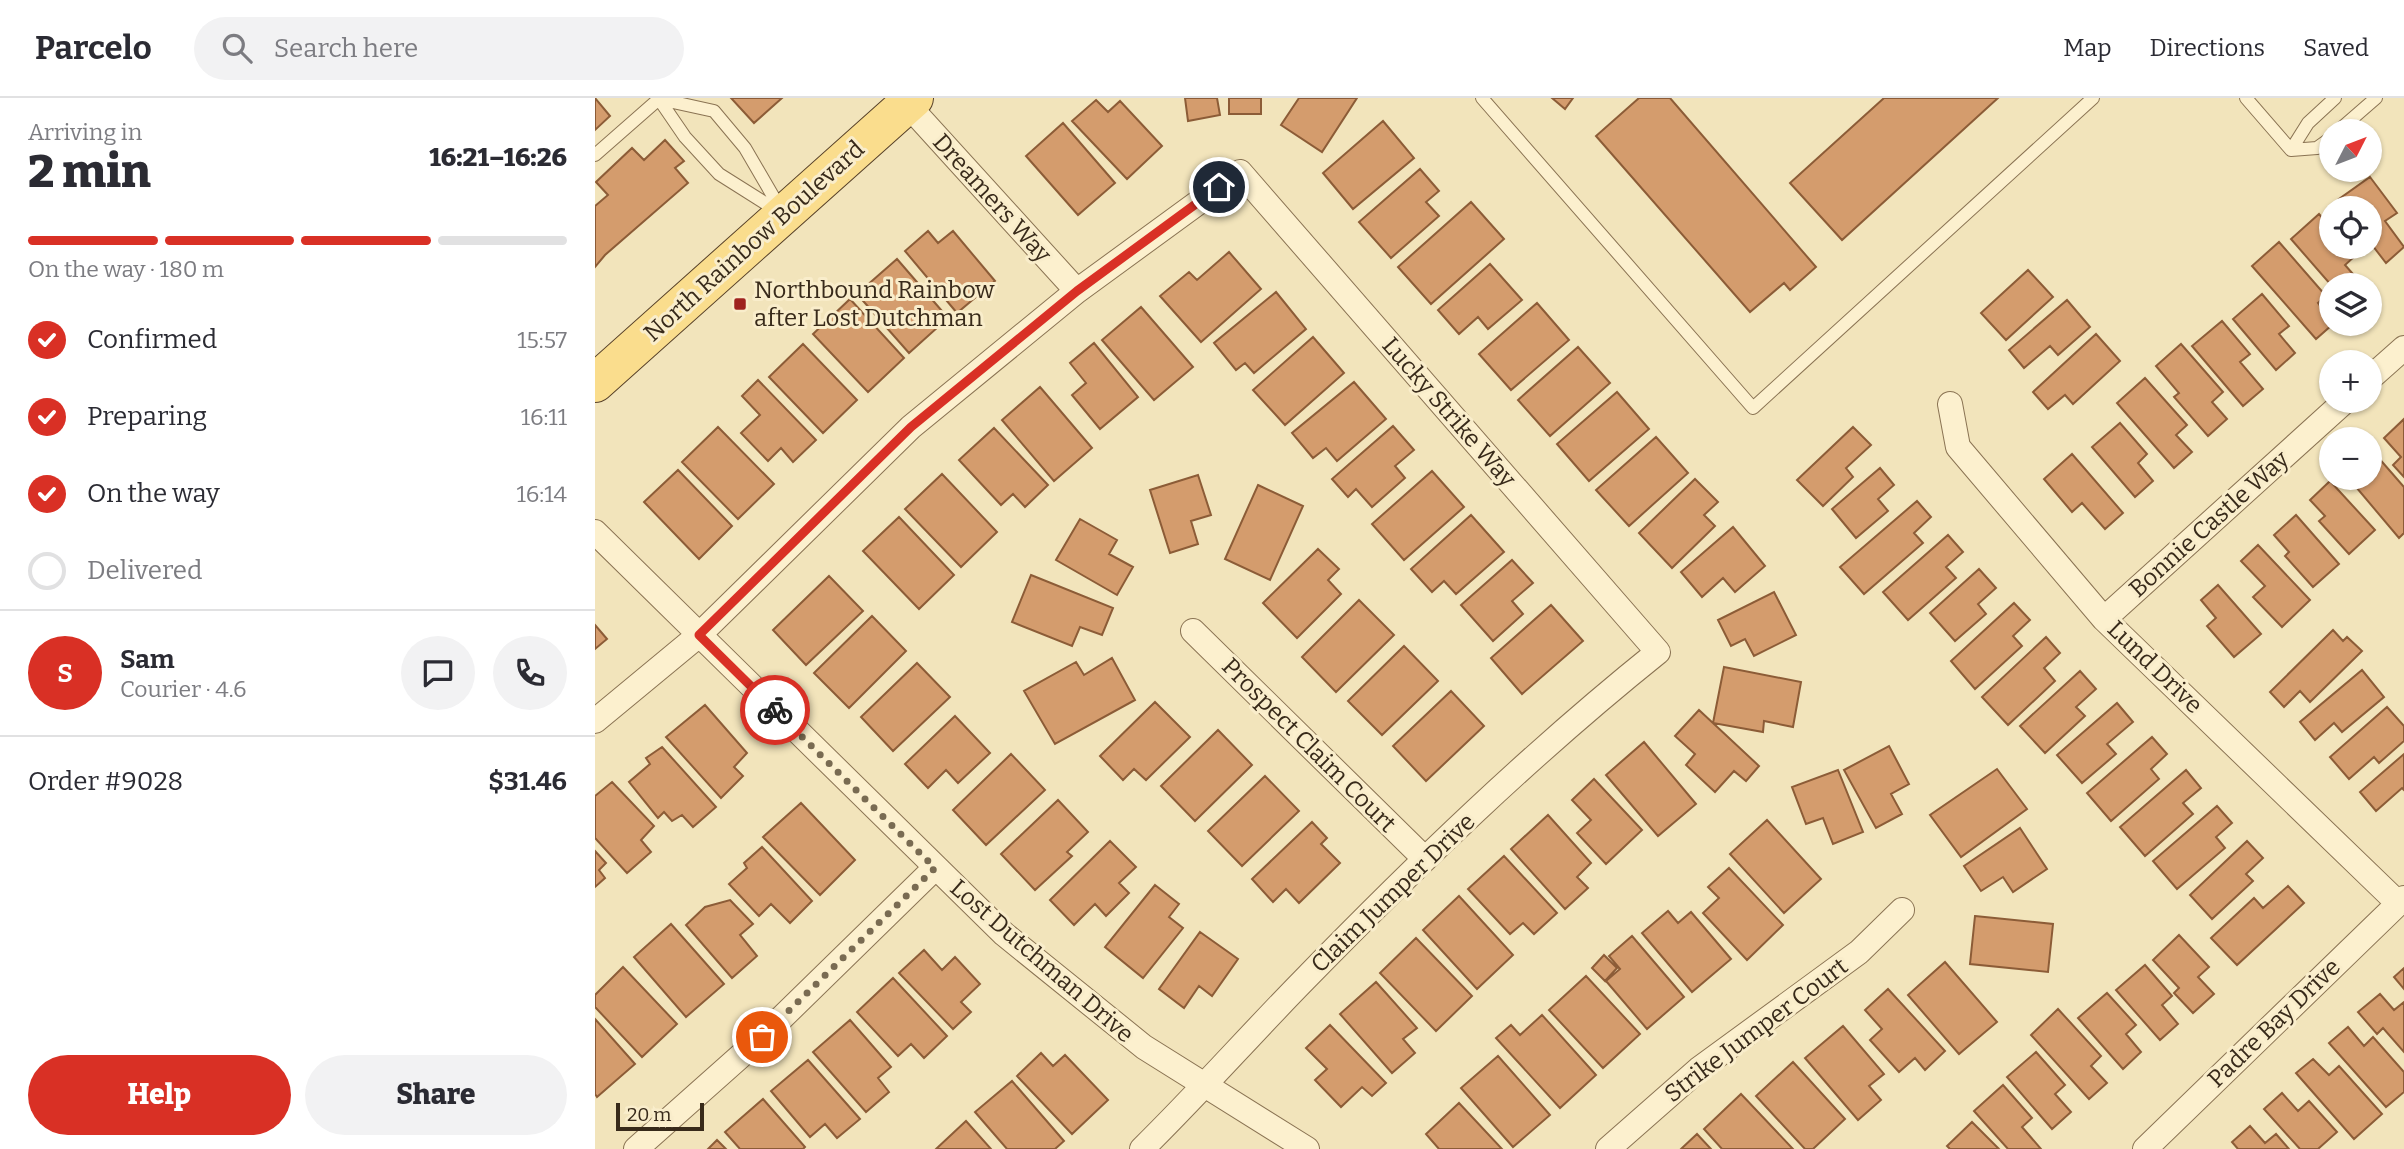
<!DOCTYPE html>
<html lang="en">
<head>
<meta charset="utf-8">
<style>
  :root { --surface:#fff; --page:#f2f2f3; --text:#2b2b33; --muted:#7c7c81; --line:#e1e1e2; --accent:#d93025 }
  body { margin:0; font-family:Bitter,serif; background:var(--page); color:var(--text); height:100vh; display:flex; flex-direction:column; font-size:26px; white-space:nowrap }
  * { box-sizing:border-box; margin:0 }
  p { font-size:23px; color:var(--muted) }
  .icon { flex:none; width:38px; height:38px; fill:none; stroke:currentColor; stroke-width:2; stroke-linecap:round; stroke-linejoin:round }
  .map { position:relative; flex:1; overflow:hidden }
  .panel { display:flex; flex-direction:column; background:var(--surface); width:595px }
  .panel>* { flex:none }
  .needle { width:46px; rotate:48deg }
  .buttons { position:absolute; left:1724px; top:21px; display:grid; gap:14px }
  .buttons a { display:grid; place-items:center; width:63px; height:63px; border-radius:50%; background:var(--surface); box-shadow:0 2px 5px #0004; font-size:35px }
  .scale { position:absolute; left:21px; bottom:18px; width:88px; box-sizing:border-box; padding-left:7px; border:4px solid #382a1a; border-top:0; font-size:19px; line-height:24px; white-space:nowrap; color:#382a1a; -webkit-text-stroke:5px #f9edcb; paint-order:stroke }
  .pin { position:absolute; display:grid; place-items:center; width:60px; height:60px; color:#fff; margin:-30px; border:4px solid #fff; border-radius:50%; box-shadow:0 2px 7px #0007 }
  .courier { position:absolute; display:grid; place-items:center; width:70px; height:70px; margin:-35px; border:5px solid #d93025; border-radius:50%; background:#fff; color:#222; box-shadow:0 2px 9px #0007 }
  .head em { font-style:normal; font-weight:800 }
  .head div { display:flex; flex-direction:column-reverse }
  .head { display:flex; align-items:center; justify-content:space-between; height:119px; padding:0 28px }
  h1 { font-size:46px; font-weight:800; line-height:52px }
  .bar { display:grid; grid-template-columns:repeat(4,1fr); gap:10px 7px; align-content:center; height:84px; padding:0 28px }
  .bar i { height:9px; border-radius:5px; background:var(--line) }
  .bar .active { background:var(--accent) }
  .bar p { grid-column:span 4 }
  .line { display:flex; align-items:center; gap:18px; padding:0 28px; border-top:2px solid var(--line) }
  .line div { flex:1 }
  .round { display:grid; place-items:center; flex:none; width:74px; height:74px; border-radius:37px; background:var(--page) }
  ol { padding:0 28px; list-style:none }
  li { display:flex; align-items:center; gap:21px; height:77px }
  li p { margin-inline-start:auto }
  li .icon { padding:7px; border-radius:50%; background:var(--accent); color:#fff; stroke-width:4 }
  li:last-child { color:var(--muted) }
  li i { width:38px; height:38px; border:4px solid var(--line); border-radius:50% }
  .action { display:flex; gap:14px; margin-top:auto; padding:14px 28px }
  .action a { flex:1; height:80px; border-radius:42px; background:var(--accent); color:#fff; font-size:28px; font-weight:800; line-height:80px; text-align:center }
  .action a+a { background:var(--page); color:var(--text) }
  header { display:flex; align-items:center; gap:42px; box-sizing:border-box; height:98px; padding:0 35px; background:var(--surface); border-bottom:2px solid var(--line) }
  header strong { font-size:33px }
  nav { display:flex; gap:38px; margin-inline-start:auto; font-size:24px }
  .search { width:490px; height:63px; background:var(--page); display:flex; align-items:center; gap:18px; box-sizing:border-box; padding:0 24px; border-radius:38px; color:var(--muted); font-size:26px }
  main { display:flex; flex:1; min-height:0 }
  .map>svg:first-child { display:block }
</style>
</head>
<body>
<header>
<strong>Parcelo</strong>
<div class="search"><svg class="icon" aria-label="search" viewBox="0 0 24 24"><circle cx="10" cy="10" r="6"/><path d="M15 15l6 6"/></svg>Search here</div>
<nav><a>Map</a><a>Directions</a><a>Saved</a></nav>
</header>
<main>
<section class="panel">
<div class="head"><div><h1>2 min</h1><p>Arriving in</p></div><em>16:21–16:26</em></div>
<div class="bar"><i class="active"></i><i class="active"></i><i class="active"></i><i></i><p>On the way · 180 m</p></div>
<ol>
<li><svg class="icon" aria-label="check" viewBox="0 0 24 24"><path d="M5 12l5 5 9-10"/></svg>Confirmed<p>15:57</p></li>
<li><svg class="icon" aria-label="check" viewBox="0 0 24 24"><path d="M5 12l5 5 9-10"/></svg>Preparing<p>16:11</p></li>
<li><svg class="icon" aria-label="check" viewBox="0 0 24 24"><path d="M5 12l5 5 9-10"/></svg>On the way<p>16:14</p></li>
<li><i></i>Delivered</li>
</ol>
<div class="line" style="height:126px"><b class="round" style="background:var(--accent);color:#fff">S</b><div><b>Sam</b><p>Courier · 4.6</p></div><a class="round"><svg class="icon" aria-label="chat" viewBox="0 0 24 24"><path d="M4 5h16v11H9l-5 4z"/></svg></a><a class="round"><svg class="icon" aria-label="phone" viewBox="0 0 24 24"><path d="M5 4h4l2 5-3 2q2 4 5 5l2-3 5 2v4C11 20 4 13 5 4z"/></svg></a></div>
<div class="line" style="height:91px"><div>Order #9028</div><b>$31.46</b></div>
<div class="action"><a>Help</a><a>Share</a></div>
</section>
<div class="map">
<svg width="1809" height="1051" viewBox="0 0 1809 1051">
  <rect width="100%" height="100%" fill="#f2e4bb"/>
  <path fill="#d49c6d" stroke="#8c5c37" stroke-width="2" d="M0,0L15,18L0,32Z
    M136,0H187L159,25Z
    M590,0H622L625,17L593,23Z
    M634,0H666V16H634Z
    M704,0H762L727,54L686,27Z
    M957,0H978L970,11Z
    M1044,0H1075L1221,169L1195,192L1189,185L1155,214L1001,38Z
    M1289,0H1403L1247,142L1195,85Z
    M501,2L513,14L525,3L567,48L532,81L477,23Z
    M788,23L819,60L758,111L728,75Z
    M468,25L520,85L483,117L431,58Z
    M70,42L89,63L80,70L93,85L10,157L0,169V108L13,97L1,84L37,50L49,62Z
    M825,71L844,93L831,104L844,118L796,160L764,124Z
    M1775,79L1802,115L1790,123L1809,149L1791,165L1774,143V110H1751L1744,101Z
    M876,104L909,141L836,206L803,169Z
    M1724,116L1736,130V149H1752L1760,158L1750,167L1765,184L1762,187H1736L1696,141Z
    M333,133L343,145L358,133L400,183L362,215L310,153Z
    M1684,144L1731,198L1723,205L1738,226L1721,241L1657,168Z
    M634,154L666,191L606,244L565,198L594,174L602,182Z
    M302,161L353,220L314,255L262,196Z
    M895,166L927,202L893,231L883,219L864,236L843,212Z
    M1433,172L1458,199L1411,242L1386,215Z
    M681,194L711,231L659,275L650,265L641,272L619,245Z
    M1667,196L1694,228L1684,236L1700,255L1681,272L1638,221Z
    M255,201L309,260L273,294L218,236Z
    M1472,202L1495,229L1463,257L1455,248L1429,270L1414,252Z
    M942,205L974,242L916,292L884,256Z
    M546,209L598,269L559,302L507,242Z
    M1627,223L1655,256L1645,264L1668,291L1648,308L1597,248Z
    M1501,236L1525,263L1478,306L1470,297L1453,311L1438,294Z
    M718,239L749,275L690,327L658,292Z
    M499,245L543,299L505,331L477,297L491,285L475,265Z
    M208,246L262,302L228,335L174,279Z
    M1586,246L1628,294L1617,304L1632,321L1613,338L1579,299L1584,295L1561,268Z
    M983,249L1015,285L955,338L923,302Z
    M1550,280L1592,327L1581,337L1597,354L1579,370L1522,305Z
    M163,282L221,342L198,364L186,350L173,363L146,335L165,317L147,298Z
    M759,284L791,321L742,363L731,350L718,360L697,335Z
    M445,289L497,350L459,383L407,322Z
    M1022,294L1054,331L994,383L962,346Z
    M1809,321V379L1798,367L1806,359L1789,340Z
    M1525,325L1552,356L1543,365L1558,383L1540,399L1497,349Z
    M798,328L819,352L800,368L810,380L777,409L761,391L753,399L737,381Z
    M123,329L179,386L143,421L87,364Z
    M1258,329L1276,347L1251,370L1258,379L1228,408L1202,382Z
    M399,330L453,387L430,409L418,396L406,407L364,362Z
    M1061,339L1093,375L1034,428L1001,392Z
    M1775,350L1809,389V435L1804,440L1761,389L1769,380H1774Z
    M1477,356L1528,415L1510,431L1487,405L1477,414L1449,381Z
    M1285,370L1299,387L1283,401L1293,413L1261,440L1237,411Z
    M83,372L137,428L104,461L49,404Z
    M837,373L869,409L809,462L777,426Z
    M347,376L402,434L366,469L310,411Z
    M603,377L616,417L596,423L603,446L575,455L555,392Z
    M1100,381L1123,404L1109,417L1120,428L1077,470L1044,435Z
    M1735,383L1780,432L1754,456L1724,423L1730,418L1715,402Z
    M663,387L708,408L675,482L630,461Z
    M1322,403L1336,419L1319,435L1328,445L1269,496L1245,469Z
    M876,417L909,454L861,496L849,483L837,494L816,471Z
    M1701,417L1744,466L1718,489L1690,458L1694,454L1679,437Z
    M304,419L359,477L324,511L268,453Z
    M485,421L522,442L514,456L538,469L522,497L461,462Z
    M1138,429L1170,468L1140,494L1128,480L1107,499L1086,474Z
    M1353,437L1368,454L1351,469L1361,480L1313,522L1288,494Z
    M1663,447L1715,502L1687,529L1658,499L1670,488L1646,463Z
    M723,451L744,471L733,482L746,496L702,540L668,505Z
    M917,462L938,485L917,503L928,516L898,543L866,507Z
    M1384,471L1401,490L1383,506L1391,516L1360,543L1335,515Z
    M436,477L518,510L507,537L485,529L477,548L417,524Z
    M234,478L268,513L211,567L178,532Z
    M1623,487L1666,536L1639,559L1612,528L1621,520L1606,502Z
    M1179,494L1201,537L1159,558L1150,541L1136,548L1123,522Z
    M764,502L799,537L741,594L707,559Z
    M1419,505L1435,522L1418,538L1427,548L1380,591L1356,563Z
    M956,507L988,543L927,596L896,560Z
    M277,518L311,553L254,610L219,575Z
    M0,527L12,541L0,551Z
    M1738,532L1748,543L1752,539L1767,553L1715,604L1705,593L1689,609L1675,594Z
    M1451,539L1465,555L1449,570L1460,583L1413,627L1387,599Z
    M809,548L843,583L787,637L753,603Z
    M517,560L540,602L460,646L429,593L481,564L489,577Z
    M322,565L355,599L298,653L266,619Z
    M1129,569L1206,584L1198,629L1169,623L1168,634L1118,625Z
    M1767,572L1789,599L1747,634L1739,625L1720,642L1705,624Z
    M1485,573L1501,591L1481,609L1490,618L1450,655L1425,628Z
    M856,593L889,628L831,683L798,648Z
    M560,604L595,639L551,682L539,671L528,682L505,658Z
    M1522,605L1538,624L1512,646L1521,656L1487,685L1462,657Z
    M110,607L152,655L139,669L148,678L126,700L71,639Z
    M1792,609L1809,628V643L1784,665L1779,659L1754,681L1735,659Z
    M1104,612L1164,668L1151,683L1139,673L1120,694L1091,667L1100,656L1080,638Z
    M360,618L395,655L363,685L351,672L333,690L310,666Z
    M623,632L657,667L600,723L566,688Z
    M1557,639L1572,656L1556,671L1564,681L1516,723L1492,695Z
    M1049,644L1101,706L1063,738L1011,677Z
    M1294,648L1314,686L1296,696L1307,716L1281,730L1249,672Z
    M67,649L121,709L98,729L87,717L77,723L69,714L63,720L34,684L55,666L51,660Z
    M416,656L450,692L391,747L358,712Z
    M1809,656V692L1807,690L1781,713L1765,694Z
    M1402,671L1432,711L1366,759L1335,717Z
    M1243,672L1268,734L1238,746L1228,720L1211,726L1197,689Z
    M1591,672L1606,690L1588,705L1598,716L1550,758L1525,729Z
    M670,678L704,713L647,768L613,733Z
    M999,681L1047,732L1011,766L982,735L996,722L977,702Z
    M17,684L59,728L46,742L56,754L32,775L0,740V698Z
    M463,702L493,734L472,754L477,758L440,792L406,756Z
    M206,705L260,762L225,797L168,739Z
    M1622,708L1637,725L1621,739L1630,750L1582,791L1558,763Z
    M953,717L996,765L982,779L993,790L970,811L916,751Z
    M1172,722L1226,781L1189,815L1135,756Z
    M717,724L732,740L726,746L745,765L704,805L691,791L678,804L657,781Z
    M1425,730L1452,771L1418,794L1408,779L1386,793L1369,768Z
    M515,743L541,769L524,785L534,795L511,818L500,806L479,827L455,802Z
    M1652,743L1668,760L1651,776L1658,783L1617,821L1595,797Z
    M167,749L217,803L195,825L176,806L164,818L134,786L152,770L149,765Z
    M0,753L11,765L4,772L10,780L0,789Z
    M909,758L962,815L939,836L928,825L915,836L873,791Z
    M1134,770L1188,827L1152,862L1108,815L1124,800L1113,789Z
    M560,787L584,806L574,819L588,830L548,880L510,849Z
    M1693,788L1709,805L1642,867L1616,840L1659,800L1668,810Z
    M864,798L918,857L882,891L828,832Z
    M135,802L158,826L145,837L162,858L137,880L91,827L110,809Z
    M1073,813L1083,825L1096,814L1136,861L1097,894L1047,835Z
    M1380,818L1458,826L1453,874L1375,866Z
    M76,826L129,886L91,919L39,859Z
    M605,834L643,861L617,898L604,888L589,910L564,891Z
    M1584,837L1614,869L1603,879L1619,896L1598,915L1579,895L1584,890L1558,862Z
    M1037,838L1089,899L1052,931L1011,883L1025,871L1014,858Z
    M821,840L877,898L841,933L785,875Z
    M329,852L347,872L360,859L385,886L366,904L376,914L358,931L304,875Z
    M1009,857L1022,870L1010,883L997,870Z
    M1350,864L1402,924L1364,956L1313,897Z
    M1550,867L1577,898L1567,907L1583,926L1565,942L1521,892Z
    M28,869L82,926L47,959L0,909V897Z
    M1809,870V891L1799,879Z
    M991,878L1045,936L1008,970L954,912Z
    M298,880L352,938L329,960L316,946L303,958L262,914Z
    M781,884L822,930L808,941L820,955L797,975L745,916Z
    M1293,891L1350,953L1330,972L1320,960L1304,974L1275,942L1287,931L1270,912Z
    M1512,895L1541,927L1531,936L1546,954L1528,971L1483,920Z
    M1785,896L1799,912L1809,904V954L1788,930L1782,936L1763,914Z
    M1463,911L1506,958L1496,968L1512,985L1494,1001L1436,937Z
    M947,917L1001,977L965,1010L901,940L916,927L925,937Z
    M0,921L40,966L2,999L0,996Z
    M255,922L296,969L283,980L294,994L271,1014L218,954Z
    M735,927L791,985L777,998L767,989L746,1009L720,982L732,971L711,950Z
    M1248,928L1289,976L1274,988L1286,1002L1263,1022L1210,960Z
    M1753,929L1769,948L1778,939L1809,974V994L1791,1009L1734,945Z
    M1441,954L1470,987L1460,996L1476,1014L1457,1031L1412,979Z
    M446,955L458,968L470,957L513,1002L477,1036L422,978Z
    M903,958L955,1017L918,1049L866,990Z
    M1718,961L1734,977L1744,968L1787,1016L1759,1041L1701,975Z
    M213,962L265,1021L242,1040L230,1026L215,1039L176,993Z
    M1198,964L1250,1021L1218,1051H1210L1161,998Z
    M417,983L469,1043L460,1051H412L380,1014Z
    M1408,987L1437,1020L1427,1029L1446,1051H1413L1379,1013Z
    M1687,995L1703,1013L1714,1003L1742,1034L1723,1051H1705L1669,1011Z
    M1146,996L1198,1051H1127L1109,1031Z
    M168,1001L210,1049L208,1051H145L130,1034Z
    M864,1005L907,1051H844L831,1036Z
    M371,1023L396,1051H341Z
    M1377,1024L1404,1051H1355L1352,1048Z
    M1655,1028L1670,1045L1681,1036L1694,1051H1643L1637,1044Z
    M1102,1036L1116,1051H1086Z
    M122,1042L131,1051H113Z"/>
  <g fill="none" stroke-linecap="round" stroke-linejoin="round">
    <defs>
      <path id="lane" d="M887,0L1158,310L1498,0
        M1651,0L1696,52L1722,50L1736,40
        M64,1L119,13L150,50L189,117L124,76L90,39Z
        M1743,33L1781,0
        M1696,52L1713,25L1740,0
        M0,57L65,0"/>
      <path id="street" d="M312,6L482,193
        M1774,281L1809,250
        M1355,306L1363,349L1509,521L1803,805
        M0,434L409,836L549,949L712,1051
        M1509,521L1750,303
        M598,533L830,761
        M0,623L104,537L316,329L482,193L645,74L1063,554C937,655 821,767 709,882C654,938 603,996 547,1051
        M41,1051L167,939L340,770
        M1013,1051L1104,971L1264,854L1307,812
        M1550,1051L1809,800"/>
      <path id="primary" d="M0,285L319,0"/>
    </defs>
    <use href="#lane" stroke="#8a7353" stroke-width="14"/>
    <use href="#street" stroke="#8a7353" stroke-width="26"/>
    <use href="#primary" stroke="#574028" stroke-width="40"/>
    <use href="#lane" stroke="#fcf0ce" stroke-width="12"/>
    <use href="#street" stroke="#fcf0ce" stroke-width="24"/>
    <use href="#primary" stroke="#fadd8d" stroke-width="38"/>
  </g>
  <g fill="none" stroke-linecap="round" stroke-linejoin="round">
    <path stroke="#796b52" stroke-width="7" stroke-dasharray="0 12.6" d="M167,939L340,770L180,612"/>
    <path stroke="#d93025" stroke-width="9" d="M180,612L104,537L316,329L482,193L624,89"/>
  </g>
  <rect fill="#9f221e" stroke="#f9edcb" stroke-width="2.5" x="138" y="199" width="14" height="14" rx="3.5"/>
  <g text-anchor="middle" dominant-baseline="central" stroke-width="6" stroke-linejoin="round" paint-order="stroke">
    <g font-size="24" fill="#382a1a" stroke="#f9edcb">
      <text transform="translate(397 100) rotate(48)">Dreamers Way</text>
      <text transform="translate(159 143) rotate(-42)">North Rainbow Boulevard</text>
      <text transform="translate(854 314) rotate(49)">Lucky Strike Way</text>
      <text transform="translate(1614 426) rotate(-42)">Bonnie Castle Way</text>
      <text transform="translate(1560 569) rotate(44)">Lund Drive</text>
      <text transform="translate(714 647) rotate(45)">Prospect Claim Court</text>
      <text transform="translate(798 795) rotate(-44)">Claim Jumper Drive</text>
      <text transform="translate(447 863) rotate(41)">Lost Dutchman Drive</text>
      <text transform="translate(1679 925) rotate(-44)">Padre Bay Drive</text>
      <text transform="translate(1161 932) rotate(-37)">Strike Jumper Court</text>
    </g>
    <g font-size="24" fill="#382a1a" stroke="#f9edcb" text-anchor="start">
      <text x="159" y="192">Northbound Rainbow<tspan x="159" dy="28">after Lost Dutchman</tspan></text>
    </g>
  </g>
</svg>
<div class="buttons">
<a><svg class="needle" viewBox="-14 -14 28 28"><path d="M0-13l5 13h-10z" fill="#e53935"/><path d="M0 13l5-13h-10z" fill="#7c7c81"/></svg></a>
<a><svg class="icon" aria-label="locate" viewBox="0 0 24 24"><circle cx="12" cy="12" r="6"/><path d="M12 2v4M12 18v4M2 12h4M18 12h4"/></svg></a>
<a><svg class="icon" aria-label="layers" viewBox="0 0 24 24"><path d="M12 4l9 5-9 5-9-5zM3 14l9 5 9-5"/></svg></a>
<a>+</a>
<a>−</a>
</div>
<div class="scale">20 m</div>
<div class="pin" style="left:167px;top:939px;background:#ea580c"><svg class="icon" aria-label="bag" viewBox="0 0 24 24"><path d="M5 8h14l-1 12H6zM9 8a3 3 0 0 1 6 0"/></svg></div>
<div class="pin" style="left:624px;top:89px;background:#1f2937"><svg class="icon" aria-label="home" viewBox="0 0 24 24"><path d="M3 11l9-7 9 7M6 9v11h12V9"/></svg></div>
<div class="courier" style="left:180px;top:612px"><svg class="icon" aria-label="bike" viewBox="0 0 24 24"><circle cx="6" cy="16" r="4"/><circle cx="18" cy="16" r="4"/><path d="M6 16l4-8h5l3 8M10 8l3 8H6M13 5h3"/></svg></div>
</div>
</main>
</body>
</html>
